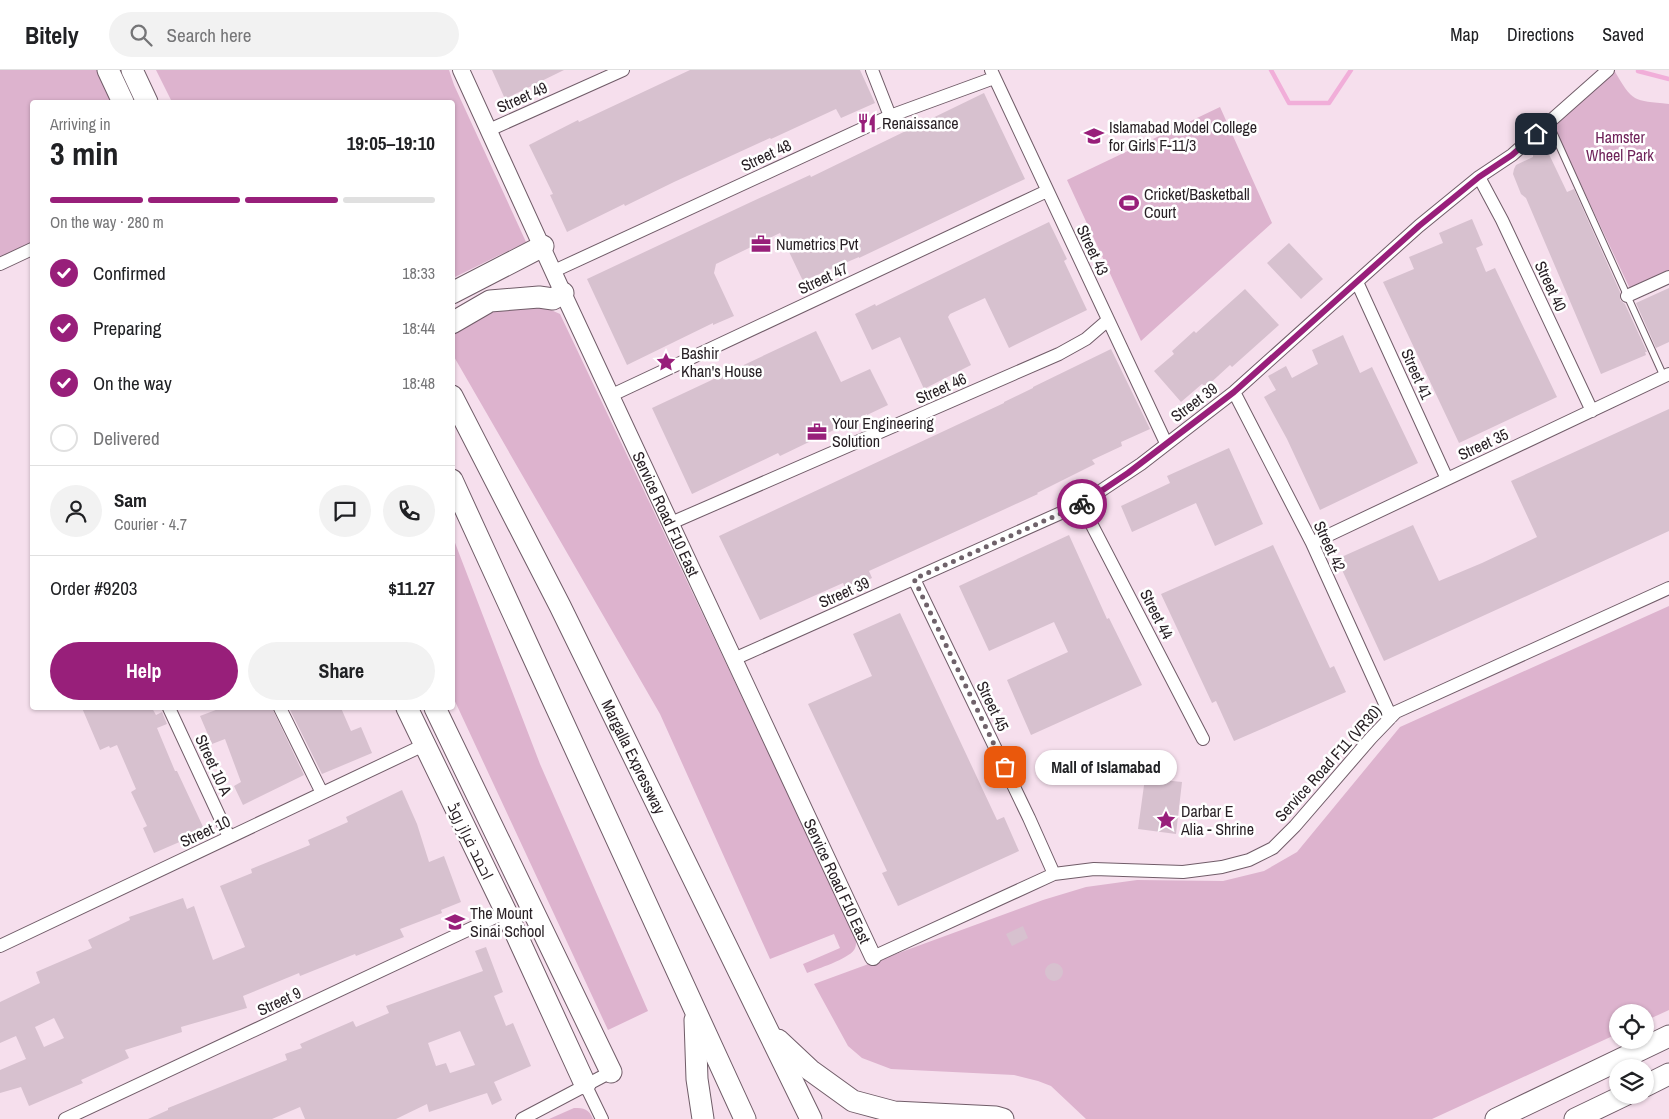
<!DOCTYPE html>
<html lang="en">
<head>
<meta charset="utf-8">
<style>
  :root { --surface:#fff; --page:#f2f2f2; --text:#202124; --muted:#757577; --line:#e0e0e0; --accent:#981f7a }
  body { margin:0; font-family:"Archivo Narrow",Cairo,sans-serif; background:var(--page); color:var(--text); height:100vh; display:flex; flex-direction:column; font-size:19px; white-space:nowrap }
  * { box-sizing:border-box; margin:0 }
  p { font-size:16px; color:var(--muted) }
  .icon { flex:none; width:28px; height:28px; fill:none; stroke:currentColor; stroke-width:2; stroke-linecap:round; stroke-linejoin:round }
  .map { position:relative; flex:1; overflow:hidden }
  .side { position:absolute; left:30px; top:30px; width:425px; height:610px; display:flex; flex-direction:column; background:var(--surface); border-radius:5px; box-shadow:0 1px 4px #0004 }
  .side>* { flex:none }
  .controls { position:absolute; left:1609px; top:934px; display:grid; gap:10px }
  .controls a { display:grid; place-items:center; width:45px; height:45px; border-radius:50%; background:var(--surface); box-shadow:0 1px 4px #0004; font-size:25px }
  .pin { position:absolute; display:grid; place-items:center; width:42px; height:42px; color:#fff; margin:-21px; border-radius:10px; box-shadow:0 2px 8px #0006 }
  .courier { position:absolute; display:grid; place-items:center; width:50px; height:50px; margin:-25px; border:4px solid #981f7a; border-radius:50%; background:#fff; color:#222; box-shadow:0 1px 6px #0007 }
  .bubble { position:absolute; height:35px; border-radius:18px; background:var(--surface); box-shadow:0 1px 4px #0004; font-size:16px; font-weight:800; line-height:35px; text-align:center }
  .summary em { font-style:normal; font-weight:800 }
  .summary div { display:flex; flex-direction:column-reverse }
  .summary { display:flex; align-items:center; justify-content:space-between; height:85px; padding:0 20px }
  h1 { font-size:32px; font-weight:800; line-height:38px }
  .bar { display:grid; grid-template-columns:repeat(4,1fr); gap:8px 5px; align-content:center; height:60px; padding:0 20px }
  .bar i { height:6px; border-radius:4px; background:var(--line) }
  .bar .selected { background:var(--accent) }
  .bar p { grid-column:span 4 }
  .line { display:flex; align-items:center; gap:12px; padding:0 20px; border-top:1px solid var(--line) }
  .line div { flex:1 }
  .round { display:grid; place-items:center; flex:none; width:52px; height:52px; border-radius:26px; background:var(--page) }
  ol { padding:0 20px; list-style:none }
  li { display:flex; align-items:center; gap:15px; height:55px }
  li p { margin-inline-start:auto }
  li .icon { padding:5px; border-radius:50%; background:var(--accent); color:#fff; stroke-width:4 }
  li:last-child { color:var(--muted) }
  li i { width:28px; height:28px; border:2px solid var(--line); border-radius:50% }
  .action { display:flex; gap:10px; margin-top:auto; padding:10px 20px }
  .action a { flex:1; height:58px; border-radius:30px; background:var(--accent); color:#fff; font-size:20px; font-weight:800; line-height:58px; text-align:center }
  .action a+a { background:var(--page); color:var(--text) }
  header { display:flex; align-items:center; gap:30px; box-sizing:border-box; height:70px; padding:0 25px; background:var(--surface); border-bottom:1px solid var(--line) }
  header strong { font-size:24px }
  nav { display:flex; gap:28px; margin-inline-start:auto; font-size:18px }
  .search { width:350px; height:45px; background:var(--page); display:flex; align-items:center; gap:12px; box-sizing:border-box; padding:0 18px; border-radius:28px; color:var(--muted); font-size:19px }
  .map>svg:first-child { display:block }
</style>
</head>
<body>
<header>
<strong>Bitely</strong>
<div class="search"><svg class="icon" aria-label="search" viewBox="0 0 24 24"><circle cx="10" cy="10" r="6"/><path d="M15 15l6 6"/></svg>Search here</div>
<nav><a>Map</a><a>Directions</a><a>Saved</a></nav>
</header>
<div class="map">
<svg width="1669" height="1049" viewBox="0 0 1669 1049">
  <rect width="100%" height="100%" fill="#f6dfed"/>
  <path fill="#ddb3ce" d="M0,0H108L123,32H32V179L0,194Z
    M156,0H449L454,15L526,172L453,208L452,32H172Z
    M1614,0C1633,33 1633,30 1669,34V203L1631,221L1551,51Z
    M1220,37L1272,153L1141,271L1067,110Z
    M522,234L551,240L560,244L853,861C855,867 858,874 854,880C848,889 817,899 807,903L803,894L840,878L834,864L770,889L660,644L453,285L452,262L489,239Z
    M452,465L540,694L648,941L608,960L453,627Z
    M1669,536V940L1645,951V942H1618L1617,964L1432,1049H1086L1051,1016L1038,1011L1014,1005L891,999L862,988L848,976L814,914L1043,830L1086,817L1137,810L1223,811L1264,801L1297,782L1400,657Z
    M574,1038C584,1038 589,1039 593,1049H549Z"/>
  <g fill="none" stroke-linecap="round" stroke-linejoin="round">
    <path stroke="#f1aed9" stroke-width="4.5" d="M1271,0L1289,33H1329L1351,0
      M1638,1L1669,9"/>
  </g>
  <path fill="#d7c1cf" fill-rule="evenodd" d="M492,0H564L505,29Z
    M690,0H860L875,33L841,48L836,39L771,69L770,68L674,112L625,136L624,134L567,162L550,125L553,124L529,75L578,50L579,52Z
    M984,23L1025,109L859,188V187L803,211L780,163L716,194L714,203L734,246L713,255V253L627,295L587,209L751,132L810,105L811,107Z
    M1546,78L1567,122L1574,119L1620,222V230L1625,234L1647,282H1645L1646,285L1601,304L1526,128L1521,124L1513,104L1514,99L1516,95L1533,87V84Z
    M1472,149L1483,175L1476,178L1486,202L1495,198L1557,327L1459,373L1383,212L1414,199L1409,187L1443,173L1439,163Z
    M1049,152L1067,189L1064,191L1087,240L1009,278L985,228L950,244L948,247L971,295L924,319L900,267L872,280L855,244L875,234L876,236Z
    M1289,173L1323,209L1301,229L1267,193Z
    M1669,218V272L1656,278L1636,233Z
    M1245,219L1279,255L1232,297L1230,295L1206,317L1202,314L1181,332L1154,301L1174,284L1172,281L1194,261L1196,263Z
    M816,261L841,312L870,299L888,335L867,345V344L780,386L778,383L692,424L652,338Z
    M1343,265L1360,303L1372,297L1418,393L1320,440L1287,369L1264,327L1276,320L1268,306L1286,296L1292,308L1318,294L1312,280Z
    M1111,279L1150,359L1121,372L1122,376L1092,390L1095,394L1037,423L1038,424L869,501L872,508L846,520L843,513L760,550L719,466L1004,333V332L1033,318V317Z
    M1669,339V461L1384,591L1337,489L1413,455L1439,511L1482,493L1537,467L1511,411Z
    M1229,378L1263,454L1215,476L1196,433L1132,462L1121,436L1170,413L1167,406Z
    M1069,465L1107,549L1109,548L1142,615L1031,665L1007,610L1068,582L1054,552L989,581L959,516Z
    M1273,475L1330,598L1334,596L1346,622L1234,671L1216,631L1212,633L1161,524Z
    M900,543L997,750L1004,747L1019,781L898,836L882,803L887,801L808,634L872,606L853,564Z
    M82,638H152L156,645L162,642L167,654L157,658L175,701H177L205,761L154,783L143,758L147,756L131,722L136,719L117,675L110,678L109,676L100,680Z
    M221,638H272L304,705L243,735L234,716L241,712L225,669L212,674L200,646Z
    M289,638H341L351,661L361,657L372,683L322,704Z
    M1121,689H1146V706H1122Z
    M1145,708L1182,712L1176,764L1138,759Z
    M402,720L417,754L429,792L444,786L461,832L441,840L442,843L400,859L404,867L356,886L355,884L300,906L299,903L243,926L247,938L181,957L182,962L125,980L129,988L81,1010L83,1013L29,1036L21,1017L0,1023V1000L26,989L16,966L0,973V932L40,913L36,902L92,878L88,870L130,850L129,847L183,828L187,839L194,836L213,890L245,877L220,816L252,803L251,799L310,775L308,770L348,752L346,747ZM54,948L64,968L44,977L35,957Z
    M1023,856L1028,868L1012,876L1006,864Z
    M486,877L503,922L494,926L506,956L513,953L531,996L494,1012L502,1030L492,1035L487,1023L429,1042L427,1034L396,1049H305L300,1037L272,1049H148L168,1040V1038L287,990L285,984L302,978L300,974L353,951L356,957L389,943L386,936L483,901L475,881ZM460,961L475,995L450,1003L446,993L436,996L428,973Z
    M1045 902a9 9 0 1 1 18 0a9 9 0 1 1-18 0Z"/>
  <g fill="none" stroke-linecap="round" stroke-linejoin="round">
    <defs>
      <path id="service" d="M1549,53L1664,307"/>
      <path id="minor" d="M872,0L890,46
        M991,0L1166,373
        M489,60L623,0
        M1479,107L1502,150L1592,341
        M0,194L32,179
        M554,201L890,46L994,8
        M1357,212L1447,409
        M1627,226L1669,207
        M1234,322L1312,473L1391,647
        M612,325L1047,121
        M1081,434L1203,669
        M671,453L1059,284L1086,269L1108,250
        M1312,473L1669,304
        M914,509L1029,748L1054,804
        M734,589L1081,434L1141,394L1234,322L1419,156L1479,107L1512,85L1608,0
        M169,638L229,767
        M280,638L322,723
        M0,876L424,675
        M873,887L1054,804L1094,799L1183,802L1222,797L1249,790L1273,778L1295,756L1371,668L1396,642L1669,518
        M585,1014L602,1049
        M65,1049L506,842
        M522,1049L611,1002"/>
      <g id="tertiary">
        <path id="s1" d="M461,0L563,223L873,887"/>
      </g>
      <g id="primary">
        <path d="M108,0L123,32"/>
        <path d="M132,0L147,32"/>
        <path d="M452,223L543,176"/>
        <path d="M452,253L490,231L539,227L553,229L563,223"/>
        <path id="s2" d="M452,326L560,536L811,1049"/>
        <path d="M452,410L745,1049"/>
        <path d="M407,638L506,842L585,1014"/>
        <path d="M435,638L611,1002"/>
        <path d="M695,950L697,1009L703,1049"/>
        <path d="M778,970L810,1000L853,1031L894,1042L996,1047L1003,1049"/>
        <path d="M1645,1016L1669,1004"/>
        <path d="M1496,1049L1669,966"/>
        <path d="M1575,1049L1625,1025"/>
      </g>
    </defs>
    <use href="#service" stroke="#705c68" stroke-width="8"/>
    <use href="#minor" stroke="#705c68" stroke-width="14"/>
    <use href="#tertiary" stroke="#705c68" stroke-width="18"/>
    <use href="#primary" stroke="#705c68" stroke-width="23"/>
    <use href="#service" stroke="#fff" stroke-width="6"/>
    <use href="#minor" stroke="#fff" stroke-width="12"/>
    <use href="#tertiary" stroke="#fff" stroke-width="16"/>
    <use href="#primary" stroke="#fff" stroke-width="21"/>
  </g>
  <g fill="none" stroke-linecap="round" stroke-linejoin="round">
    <path stroke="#6f626a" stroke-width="5" stroke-dasharray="0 9" d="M1005,697L914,509L1082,434"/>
    <path stroke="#981f7a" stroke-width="6" d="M1082,434L1128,403L1234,322L1419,156L1479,107L1512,85L1536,64"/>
  </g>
  <defs>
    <symbol id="restaurant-bare" viewBox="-9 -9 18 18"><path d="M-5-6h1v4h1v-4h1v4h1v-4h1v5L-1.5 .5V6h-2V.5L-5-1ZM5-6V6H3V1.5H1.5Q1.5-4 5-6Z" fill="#981f7a" stroke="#fff" stroke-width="2.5" paint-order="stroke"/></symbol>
    <symbol id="school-bare" viewBox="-9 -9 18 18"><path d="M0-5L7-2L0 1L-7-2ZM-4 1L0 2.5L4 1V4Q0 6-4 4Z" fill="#981f7a" stroke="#fff" stroke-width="2.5" paint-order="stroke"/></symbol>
    <symbol id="stadium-bare" viewBox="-9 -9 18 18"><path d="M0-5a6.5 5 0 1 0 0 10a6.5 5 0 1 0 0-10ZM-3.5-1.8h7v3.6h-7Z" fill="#981f7a" stroke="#fff" stroke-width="2.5" paint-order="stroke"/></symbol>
    <symbol id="office-bare" viewBox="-9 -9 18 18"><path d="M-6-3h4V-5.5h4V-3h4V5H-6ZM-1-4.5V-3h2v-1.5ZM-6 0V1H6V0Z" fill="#981f7a" stroke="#fff" stroke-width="2.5" paint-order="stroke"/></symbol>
    <symbol id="sight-bare" viewBox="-9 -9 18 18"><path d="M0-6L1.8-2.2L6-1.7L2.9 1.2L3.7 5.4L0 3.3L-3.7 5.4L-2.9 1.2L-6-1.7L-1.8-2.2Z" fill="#981f7a" stroke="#fff" stroke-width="2.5" paint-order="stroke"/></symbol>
  </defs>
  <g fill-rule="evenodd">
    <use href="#restaurant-bare" x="853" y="39" width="28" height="28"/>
    <use href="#school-bare" x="1080" y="52" width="28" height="28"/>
    <use href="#stadium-bare" x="1115" y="119" width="28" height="28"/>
    <use href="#office-bare" x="747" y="160" width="28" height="28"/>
    <use href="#sight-bare" x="652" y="278" width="28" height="28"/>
    <use href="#office-bare" x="803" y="348" width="28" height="28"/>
    <use href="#sight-bare" x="1152" y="736" width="28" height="28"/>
    <use href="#school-bare" x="441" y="838" width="28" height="28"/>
  </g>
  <g text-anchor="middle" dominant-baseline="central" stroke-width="5" stroke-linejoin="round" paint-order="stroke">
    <g font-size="16" fill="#271f24" stroke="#fff">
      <text transform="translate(522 27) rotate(-24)">Street 49</text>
      <text transform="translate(766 85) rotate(-25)">Street 48</text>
      <text transform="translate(1093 180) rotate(65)">Street 43</text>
      <text transform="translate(823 208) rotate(-25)">Street 47</text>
      <text transform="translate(1551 216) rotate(65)">Street 40</text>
      <text transform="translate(1417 304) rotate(66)">Street 41</text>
      <text transform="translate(941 318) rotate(-24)">Street 46</text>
      <text transform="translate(1194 332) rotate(-37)">Street 39</text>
      <text transform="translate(1483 374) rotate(-25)">Street 35</text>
      <text stroke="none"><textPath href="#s1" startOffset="489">Service Road F10 East</textPath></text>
      <text transform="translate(1330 476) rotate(65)">Street 42</text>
      <text transform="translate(844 522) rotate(-24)">Street 39</text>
      <text transform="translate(1157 544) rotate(63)">Street 44</text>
      <text transform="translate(993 636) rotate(64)">Street 45</text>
      <text stroke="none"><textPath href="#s2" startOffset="404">Margalla Expressway</textPath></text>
      <text transform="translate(1328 693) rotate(-48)">Service Road F11 (VR30)</text>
      <text transform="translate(214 695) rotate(65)">Street 10 A</text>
      <text transform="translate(205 761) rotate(-25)">Street 10</text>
      <text transform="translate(471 771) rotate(64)">احمد فراز روڈ</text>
      <text stroke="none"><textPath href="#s1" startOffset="894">Service Road F10 East</textPath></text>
      <text transform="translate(279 931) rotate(-25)">Street 9</text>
    </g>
    <g font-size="16" fill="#271f24" stroke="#fff" text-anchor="start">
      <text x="882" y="53">Renaissance</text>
      <text x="1109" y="57">Islamabad Model College<tspan x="1109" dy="18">for Girls F-11/3</tspan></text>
      <text x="1144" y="124">Cricket/Basketball<tspan x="1144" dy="18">Court</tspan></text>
      <text x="776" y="174">Numetrics Pvt</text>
      <text x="681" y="283">Bashir<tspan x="681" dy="18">Khan's House</tspan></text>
      <text x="832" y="353">Your Engineering<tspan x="832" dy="18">Solution</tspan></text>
      <text x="1181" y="741">Darbar E<tspan x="1181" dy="18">Alia - Shrine</tspan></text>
      <text x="470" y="843">The Mount<tspan x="470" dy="18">Sinai School</tspan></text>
    </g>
    <g font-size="16" fill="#6f235a" stroke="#fff">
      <text x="1620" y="67">Hamster<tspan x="1620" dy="18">Wheel Park</tspan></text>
    </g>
  </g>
</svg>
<div class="controls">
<a><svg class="icon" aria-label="locate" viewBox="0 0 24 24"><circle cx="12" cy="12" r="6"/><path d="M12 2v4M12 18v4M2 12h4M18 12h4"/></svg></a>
<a><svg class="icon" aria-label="layers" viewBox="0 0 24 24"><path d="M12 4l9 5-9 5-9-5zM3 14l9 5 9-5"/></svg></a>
</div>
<div class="pin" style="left:1005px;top:697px;background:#ea580c"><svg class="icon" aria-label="bag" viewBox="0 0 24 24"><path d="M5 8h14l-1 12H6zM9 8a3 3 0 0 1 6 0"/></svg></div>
<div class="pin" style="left:1536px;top:64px;background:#1f2937"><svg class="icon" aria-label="home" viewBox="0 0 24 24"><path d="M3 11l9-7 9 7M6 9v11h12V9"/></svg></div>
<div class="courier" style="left:1082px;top:434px"><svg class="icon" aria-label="bike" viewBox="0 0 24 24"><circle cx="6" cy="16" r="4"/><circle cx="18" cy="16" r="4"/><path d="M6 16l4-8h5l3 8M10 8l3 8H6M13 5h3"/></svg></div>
<div class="bubble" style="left:1035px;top:680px;width:142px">Mall of Islamabad</div>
<section class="side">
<div class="summary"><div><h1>3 min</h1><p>Arriving in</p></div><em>19:05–19:10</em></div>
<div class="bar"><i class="selected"></i><i class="selected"></i><i class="selected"></i><i></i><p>On the way · 280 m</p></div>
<ol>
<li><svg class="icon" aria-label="check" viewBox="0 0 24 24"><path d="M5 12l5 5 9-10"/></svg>Confirmed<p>18:33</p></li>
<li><svg class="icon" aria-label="check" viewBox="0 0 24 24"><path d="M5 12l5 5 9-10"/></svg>Preparing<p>18:44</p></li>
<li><svg class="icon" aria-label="check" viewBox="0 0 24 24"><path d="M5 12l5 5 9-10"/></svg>On the way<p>18:48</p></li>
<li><i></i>Delivered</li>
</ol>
<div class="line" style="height:90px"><a class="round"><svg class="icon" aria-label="person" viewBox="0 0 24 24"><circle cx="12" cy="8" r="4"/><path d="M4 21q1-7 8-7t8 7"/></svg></a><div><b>Sam</b><p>Courier · 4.7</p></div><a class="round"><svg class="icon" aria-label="chat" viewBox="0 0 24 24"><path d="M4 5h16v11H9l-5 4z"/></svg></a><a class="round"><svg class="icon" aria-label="phone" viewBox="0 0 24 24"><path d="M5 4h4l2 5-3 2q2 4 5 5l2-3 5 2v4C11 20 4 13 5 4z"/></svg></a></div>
<div class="line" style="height:65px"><div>Order #9203</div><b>$11.27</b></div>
<div class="action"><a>Help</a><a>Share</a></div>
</section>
</div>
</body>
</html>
